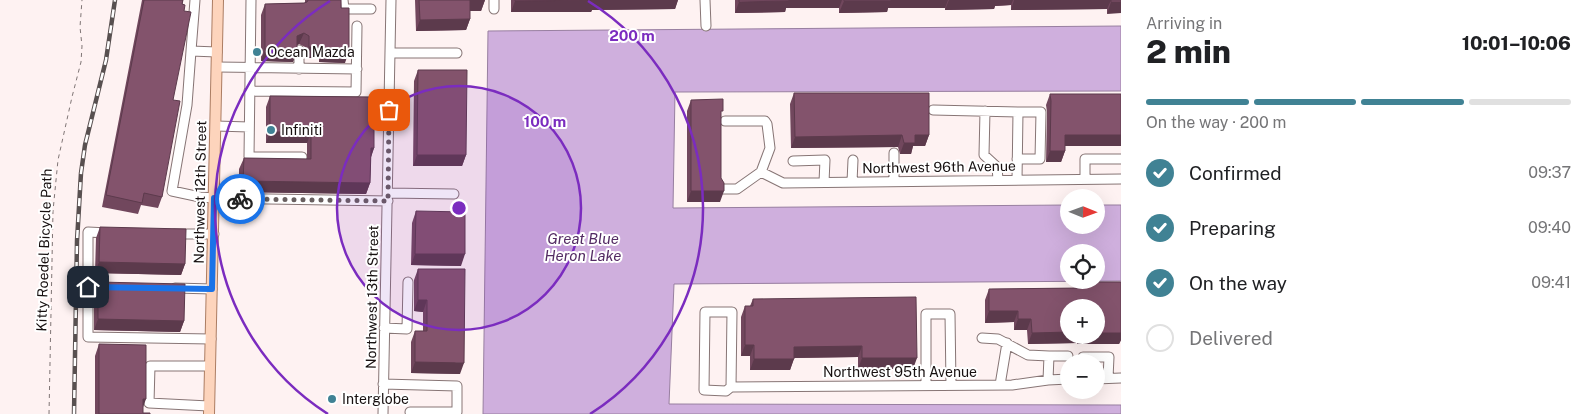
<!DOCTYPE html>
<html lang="en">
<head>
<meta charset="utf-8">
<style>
  :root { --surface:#fff; --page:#f6f6f6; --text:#202124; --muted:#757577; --line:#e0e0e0; --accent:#408294 }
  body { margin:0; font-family:"Public Sans",sans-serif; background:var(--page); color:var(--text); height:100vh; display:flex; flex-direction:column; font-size:19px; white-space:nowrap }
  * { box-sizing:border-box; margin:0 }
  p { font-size:16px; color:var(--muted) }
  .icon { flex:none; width:28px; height:28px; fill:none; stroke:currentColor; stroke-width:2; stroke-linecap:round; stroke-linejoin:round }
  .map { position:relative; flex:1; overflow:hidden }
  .panel { display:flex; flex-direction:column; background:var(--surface); width:475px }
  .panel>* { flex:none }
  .needle { width:32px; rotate:91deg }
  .controls { position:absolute; left:1060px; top:189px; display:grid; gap:10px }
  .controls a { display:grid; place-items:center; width:45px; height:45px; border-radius:50%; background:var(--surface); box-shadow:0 5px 20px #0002; font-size:25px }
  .pin { position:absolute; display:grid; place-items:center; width:42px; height:42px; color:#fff; margin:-21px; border-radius:10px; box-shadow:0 2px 8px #0006 }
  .courier { position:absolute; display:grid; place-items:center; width:50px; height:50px; margin:-25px; border:4px solid #1a73e8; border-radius:50%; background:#fff; color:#222; box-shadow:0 1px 6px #0007 }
  .headline em { font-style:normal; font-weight:800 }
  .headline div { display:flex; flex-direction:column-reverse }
  .headline { display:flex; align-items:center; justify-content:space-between; height:85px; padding:0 25px }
  h1 { font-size:32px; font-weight:800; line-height:38px }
  .bar { display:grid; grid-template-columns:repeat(4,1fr); gap:8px 5px; align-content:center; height:60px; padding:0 25px }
  .bar i { height:6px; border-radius:4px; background:var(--line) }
  .bar .current { background:var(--accent) }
  .bar p { grid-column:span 4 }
  ol { padding:0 25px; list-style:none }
  li { display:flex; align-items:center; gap:15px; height:55px }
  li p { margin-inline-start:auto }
  li .icon { padding:5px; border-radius:50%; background:var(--accent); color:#fff; stroke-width:4 }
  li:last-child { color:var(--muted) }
  li i { width:28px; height:28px; border:2px solid var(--line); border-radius:50% }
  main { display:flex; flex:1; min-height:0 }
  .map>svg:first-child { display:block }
</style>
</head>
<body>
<main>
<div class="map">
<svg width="1121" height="414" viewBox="0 0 1121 414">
  <rect width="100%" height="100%" fill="#fef2f2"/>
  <path fill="#cfafdd" stroke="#987fa0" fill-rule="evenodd" d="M1121,26V91L675,92L673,208L1069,205V225H1096V205H1121V281L674,284L669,404L1121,405V414H483L488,31ZM1069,252H1096V280H1069Z"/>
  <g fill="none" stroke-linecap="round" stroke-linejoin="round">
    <defs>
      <path id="minor" d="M251,0L249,157H302
        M343,0L344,9H371
        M705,0L706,26
        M494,9V0
        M191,51L195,0
        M217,52L191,51L187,105L172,191L200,197L214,198L388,201
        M390,53H457
        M217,67L357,69
        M299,69V50
        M249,91L356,92L357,26
        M933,110L1018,112L1017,180
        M985,111L984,155L997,167L998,180
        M216,126L249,127
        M894,153V181
        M1017,159H1040L1041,112H1018
        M793,161L825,160L824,182
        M761,172L783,183L1121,179
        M1085,179V159H1121
        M852,182L853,160
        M723,189H737L761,172L770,148L767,124L765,121H725
        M388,193L454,194
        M108,233L88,232V337L211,339
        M174,234H214
        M175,288L212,289
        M705,312H732L731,387L726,391L704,390Z
        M384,328L407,329L408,282
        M982,338L998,339L1028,355L1049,356
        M1083,357H1109L1108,378
        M1096,379L1121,378
        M1048,380L1049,356H1068
        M383,384L457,386V412H410
        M926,385V314H950L951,385
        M1000,385L1007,343
        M731,387L1012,385L1048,380L1069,379
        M209,406L149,403L150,366H210
        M383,414L391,0"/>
      <path id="major" d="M209,414L218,0"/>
    </defs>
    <use href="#minor" stroke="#877575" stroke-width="11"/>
    <use href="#major" stroke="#ac7d63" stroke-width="12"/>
    <path stroke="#807676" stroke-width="1" stroke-dasharray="4 4" stroke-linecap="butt" d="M49,414L53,211L58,160L72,97L81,62L82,46L80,27L82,0"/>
    <use href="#minor" stroke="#fff" stroke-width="9"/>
    <use href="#major" stroke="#fdd4bc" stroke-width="10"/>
    <defs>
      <path id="rail" d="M74,414L77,241L81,173L85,145L106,60L115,0"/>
    </defs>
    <use href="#rail" stroke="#585050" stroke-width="4.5"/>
    <use href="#rail" stroke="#fff" stroke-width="2.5" stroke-dasharray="8" stroke-linecap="butt"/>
  </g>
  <path fill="#71475d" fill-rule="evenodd" d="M142,0H183L173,100L162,197L158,208L141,205L138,214L102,207Z
    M305,0H341L345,63L319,62V58H305V47L299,44L297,45L293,62L261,61V15L265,4L305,3Z
    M415,0H485L481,11H470V19L466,30L416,31Z
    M511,0H678L675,9L592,10L591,12H511Z
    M735,0H1121L1107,14V9L1011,10V5L995,6L994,9L945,10V8H888L887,12L839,13V8H786L785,12L735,13Z
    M418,70L466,155L462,166H413L414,81Z
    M794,93L929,135L925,146H913L911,154H900L898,147L791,148L790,104Z
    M1050,94L1065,146V151L1061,162H1046L1047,112L1046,105Z
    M270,96L374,148L371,157L370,183L366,194L239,192V169L244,158L307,159V143H266V107Z
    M691,100L721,117L720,202H687V111Z
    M416,211L461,266L411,265L412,223Z
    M100,227L185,264L181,275L95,273L96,238Z
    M418,269L460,374L411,373V342L415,331H423V312L414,311V280Z
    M98,282L184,321L180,332L94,330V293Z
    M1081,282H1121V340L1119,344H1077V343L1028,344L1027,330H1014V322L985,323V300L989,289L1079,288ZM1096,308V335H1069Z
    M753,299L913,369H858V357L794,358L790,370H750V356H741V317L745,306H750Z
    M99,344L143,408V413L150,414H95V356Z"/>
  <path fill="#5c3a4c" d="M470,0H485L481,11H466Z
    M595,0H678L675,9L592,10L591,12H511L515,1Z
    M788,0H842L839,8H786L785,12L735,13L739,2Z
    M890,0H948L945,8H888L887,12L839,13L844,1Z
    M949,0H1013L1011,5L995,6L994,9L945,10Z
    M1014,0H1111L1107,9L1011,10Z
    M1111,2H1121V13L1107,14Z
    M470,19L466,30L416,31L420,20Z
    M304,33L299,44L293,47L297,36Z
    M309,47H323L319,58H305Z
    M265,50L297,51L293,62L261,61Z
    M323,51H349L345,63L319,62Z
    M270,132H311L307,143H266Z
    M902,135L898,147L791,148L795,137Z
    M915,135H929L925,146H913L911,154H900L904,143Z
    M1065,135H1121V146H1061Z
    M371,148H374L370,160Z
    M1050,151H1065L1061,162H1046Z
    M417,155H466L462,166H413Z
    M243,181L370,183L366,194L239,192Z
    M691,191H724L720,202H687Z
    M415,254H465L461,266L411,265Z
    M99,262L185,264L181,275L95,273Z
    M418,300H427L423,312L414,311Z
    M989,311H1018L1014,322L985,323Z
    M98,319L184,321L180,332L94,330Z
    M1018,319H1031L1027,330H1014Z
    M1069,332V335H1080L1077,343L1028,344L1032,333Z
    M1096,333H1121V340L1119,344H1077L1080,335H1096Z
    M745,345H754L750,356H741Z
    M862,346L858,357L790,358L794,347Z
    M862,358H917L913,369H858Z
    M754,359H794L790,370H750Z
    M415,362L464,363L460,374L411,373Z
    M143,399H146L142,410Z"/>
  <path fill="#83536c" stroke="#5c3a4c" d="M144,0H183L182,4L185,5L184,11L191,12L173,100L180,101L162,197L144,193L142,203L106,195Z
    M308,0H341V8H349V51H323V47H309V36L304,33L297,36V51L265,50V4L304,3L307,2Z
    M419,0H476H470V19L420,20Z
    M515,0H595L515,1Z
    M739,0H789V1L739,2Z
    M844,0H891V1H844Z
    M1111,0H1121V2H1111Z
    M418,70H467L466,155H417Z
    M794,93H929V135H915V143H904L902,135L795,137Z
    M1050,94H1121V135H1065V151H1050L1051,101Z
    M270,96L374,97V148H371L370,183L243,181L244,158L311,159V132H270Z
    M723,99V111H721V178L724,183V191H691V100Z
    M416,211L465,212V254H415Z
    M100,227L186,229L185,264L99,262Z
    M418,269H465L464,363L415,362V331H427V300H418Z
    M98,282L185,284L184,321L98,319Z
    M1081,282H1121V333H1096V308H1069V332L1032,333L1031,319H1018V311H989V289L1081,288Z
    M916,297L917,358H862V346L794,347V359H754V345H745V306H753V299Z
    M99,344L146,345V399H143V413H150V414H99Z"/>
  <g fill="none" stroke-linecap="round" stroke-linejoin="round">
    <path stroke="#685f5f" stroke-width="5" stroke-dasharray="0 9" d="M240,199L388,201L389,110"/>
    <path stroke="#1a73e8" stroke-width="6" d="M88,287L212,289L214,198L240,199"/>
  </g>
  <circle cx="459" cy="208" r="122" fill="#7b2cbf" fill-opacity=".12"/>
  <g fill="none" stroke="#7b2cbf" stroke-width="2.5">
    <circle cx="459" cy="208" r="122"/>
    <path d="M328 414A244 244 0 0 1 330 1M588 1A244 244 0 0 1 590 414"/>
  </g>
  <g fill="#408294" stroke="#fff" stroke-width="2">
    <circle cx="257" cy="52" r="5"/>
    <circle cx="271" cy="130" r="5"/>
    <circle cx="332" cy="399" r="5"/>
  </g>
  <g text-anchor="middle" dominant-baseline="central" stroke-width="4" stroke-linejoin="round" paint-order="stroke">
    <g font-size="14" fill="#171010" stroke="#fff" text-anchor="start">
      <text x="267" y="52">Ocean Mazda</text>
      <text x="281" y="130">Infiniti</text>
      <text x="342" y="399">Interglobe</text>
    </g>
    <g font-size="14" fill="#171010" stroke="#fff">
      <text transform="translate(939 167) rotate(-1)">Northwest 96th Avenue</text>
      <text transform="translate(200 192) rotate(-89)">Northwest 12th Street</text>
      <text transform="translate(44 250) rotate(-88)">Kitty Roedel Bicycle Path</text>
      <text transform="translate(372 297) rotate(-89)">Northwest 13th Street</text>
      <text x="900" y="372">Northwest 95th Avenue</text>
    </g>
    <g font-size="15" font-style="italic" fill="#532b63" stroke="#fff">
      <text x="583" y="238">Great Blue<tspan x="583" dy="17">Heron Lake</tspan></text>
    </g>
  </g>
  <circle cx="459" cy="208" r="8" fill="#7b2cbf" stroke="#fff" stroke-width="2.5"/>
  <g font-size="15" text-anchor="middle" font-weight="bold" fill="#7b2cbf" stroke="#fff" stroke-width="4" stroke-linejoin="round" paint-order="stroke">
    <text x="632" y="41">200 m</text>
    <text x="545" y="127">100 m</text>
  </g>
</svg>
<div class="controls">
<a><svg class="needle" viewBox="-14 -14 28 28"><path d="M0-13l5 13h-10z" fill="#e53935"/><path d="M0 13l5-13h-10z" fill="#757577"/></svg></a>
<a><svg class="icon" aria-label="locate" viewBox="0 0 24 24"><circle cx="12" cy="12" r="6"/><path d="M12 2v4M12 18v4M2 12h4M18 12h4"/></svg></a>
<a>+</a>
<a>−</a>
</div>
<div class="pin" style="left:389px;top:110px;background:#ea580c"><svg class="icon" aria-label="bag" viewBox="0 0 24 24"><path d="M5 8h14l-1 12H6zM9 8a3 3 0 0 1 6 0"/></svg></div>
<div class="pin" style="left:88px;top:287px;background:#1f2937"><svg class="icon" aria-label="home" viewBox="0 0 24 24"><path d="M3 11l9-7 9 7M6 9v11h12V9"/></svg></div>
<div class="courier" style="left:240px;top:199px"><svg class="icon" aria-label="bike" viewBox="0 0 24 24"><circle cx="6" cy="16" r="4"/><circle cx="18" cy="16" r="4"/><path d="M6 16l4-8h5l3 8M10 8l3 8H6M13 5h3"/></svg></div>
</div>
<section class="panel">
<div class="headline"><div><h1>2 min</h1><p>Arriving in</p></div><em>10:01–10:06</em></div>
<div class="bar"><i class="current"></i><i class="current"></i><i class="current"></i><i></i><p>On the way · 200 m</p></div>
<ol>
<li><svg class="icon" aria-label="check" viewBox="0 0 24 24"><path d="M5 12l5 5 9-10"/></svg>Confirmed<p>09:37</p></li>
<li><svg class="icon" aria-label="check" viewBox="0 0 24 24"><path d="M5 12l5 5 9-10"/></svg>Preparing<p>09:40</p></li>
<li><svg class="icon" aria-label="check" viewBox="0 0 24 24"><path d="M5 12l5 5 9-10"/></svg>On the way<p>09:41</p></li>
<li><i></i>Delivered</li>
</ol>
</section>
</main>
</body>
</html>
